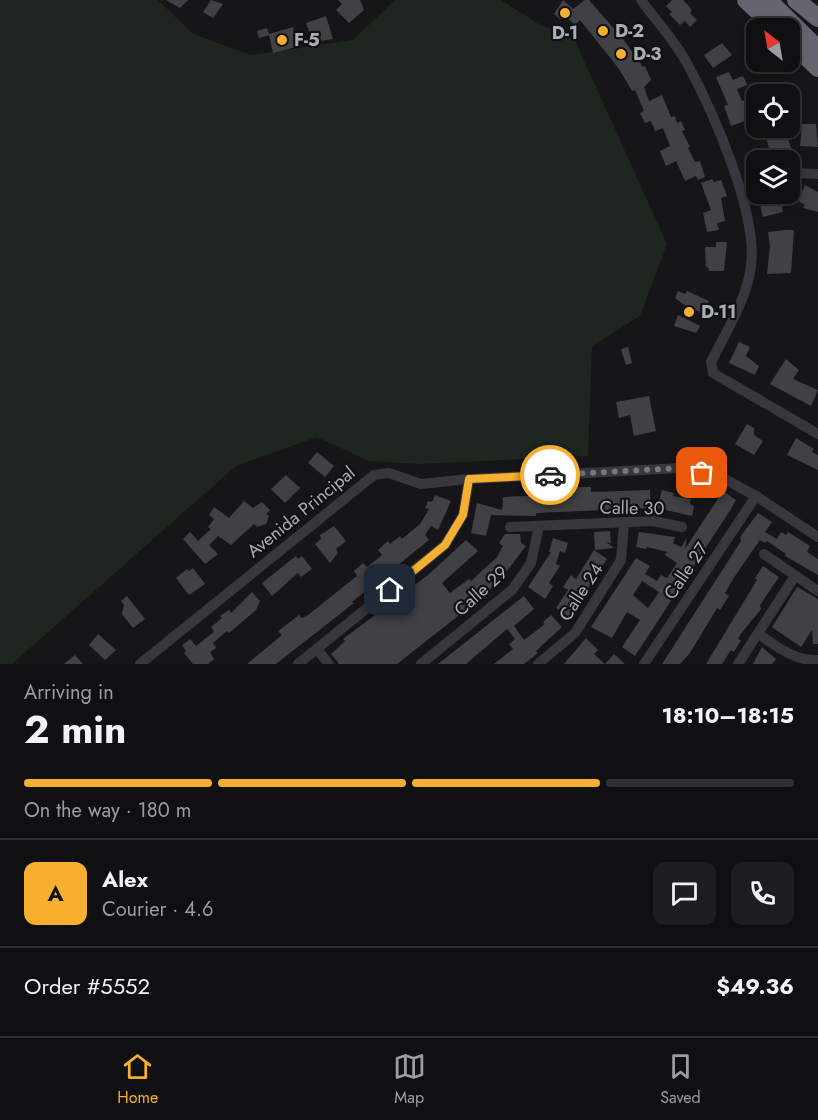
<!DOCTYPE html>
<html lang="en">
<head>
<meta charset="utf-8">
<style>
  :root { --surface:#101012; --page:#1e1e20; --text:#f1f3f6; --muted:#9c9d9f; --line:#303032; --accent:#f7af2f }
  body { margin:0; font-family:Jost,sans-serif; background:var(--page); color:var(--text); height:100vh; display:flex; flex-direction:column; font-size:22px; white-space:nowrap }
  * { box-sizing:border-box; margin:0 }
  p { font-size:20px; color:var(--muted) }
  .icon { flex:none; width:33px; height:33px; fill:none; stroke:currentColor; stroke-width:2; stroke-linecap:round; stroke-linejoin:round }
  .map { position:relative; height:664px; overflow:hidden }
  .panel { display:flex; flex-direction:column; background:var(--surface); flex:1 }
  .panel>* { flex:none }
  .needle { width:39px; rotate:329deg }
  .tools { position:absolute; left:746px; top:18px; display:grid; gap:12px }
  .tools a { display:grid; place-items:center; width:54px; height:54px; border-radius:12px; background:var(--surface); box-shadow:0 3px 9px #0003,0 0 0 2px var(--line); font-size:30px }
  .pin { position:absolute; display:grid; place-items:center; width:51px; height:51px; color:#fff; margin:-26px; border-radius:12px; box-shadow:0 3px 9px #0006 }
  .courier { position:absolute; display:grid; place-items:center; width:60px; height:60px; margin:-30px; border:4px solid #f7af2f; border-radius:50%; background:#fff; color:#222; box-shadow:0 2px 8px #0007 }
  .overview em { font-style:normal; font-weight:700 }
  .overview div { display:flex; flex-direction:column-reverse }
  .overview { display:flex; align-items:center; justify-content:space-between; height:102px; padding:0 24px }
  h1 { font-size:39px; font-weight:700; line-height:45px }
  .bar { display:grid; grid-template-columns:repeat(4,1fr); gap:9px 6px; align-content:center; height:72px; padding:0 24px }
  .bar i { height:8px; border-radius:4px; background:var(--line) }
  .bar .current { background:var(--accent) }
  .bar p { grid-column:span 4 }
  .line { display:flex; align-items:center; gap:15px; padding:0 24px; border-top:2px solid var(--line) }
  .line div { flex:1 }
  .round { display:grid; place-items:center; flex:none; width:63px; height:63px; border-radius:12px; background:var(--page) }
  .tabs { display:flex; justify-content:space-around; align-items:center; height:84px; border-top:2px solid var(--line); background:var(--surface); font-size:16px; color:var(--muted) }
  .tabs a { display:grid; justify-items:center; gap:3px }
  .tabs .current { color:var(--accent) }
  .map>svg:first-child { display:block }
</style>
</head>
<body>
<div class="map">
<svg width="818" height="664" viewBox="0 0 818 664">
  <rect width="100%" height="100%" fill="#161618"/>
  <path fill="#1e261f" d="M0,0H158L193,34L251,55L353,40L395,0H501L542,26L572,34L667,244L640,316L592,346L588,456L420,464L369,461L317,437L236,466L12,664H0Z"/>
  <path fill="#404145" fill-rule="evenodd" d="M166,0H188L180,8Z
    M211,0L223,4L213,18L203,12Z
    M338,0H360L364,10L349,23L336,10L342,4Z
    M563,0L573,9L585,0H589L623,39L643,67L645,66L651,80L644,87L649,101L662,95L671,117L675,116L677,123L681,121L685,130L682,131L690,147L688,148L695,162L700,161L705,177L698,180L696,176L685,181L676,161L666,166L660,151L670,146L663,128L655,131L651,121L645,123L640,113L644,111L635,90L632,91L619,69L580,20L575,25L564,15L560,19L554,14Z
    M672,0H683L689,6L692,11L690,13L697,20L690,27L685,21L680,25L669,14L672,12L666,6Z
    M326,16L333,39L313,42L306,23Z
    M293,27L296,47L273,53L269,35L259,38L257,31L267,28L269,34Z
    M722,43L732,55L713,68L704,55Z
    M729,72L733,80L743,76L747,85L737,89L742,101L756,96V117L731,126L724,106L728,105L716,77Z
    M802,124H816L818,147L800,146Z
    M764,128H774L775,130L784,128L792,150L771,157Z
    M712,179L714,182L721,180L727,196L721,198L725,221L717,223L719,230L707,232L703,213L711,210L701,183Z
    M805,185L818,192V212L803,208L805,205L798,201Z
    M773,194H779L783,212L763,217L758,197Z
    M785,230H794L791,273L767,274L770,246L768,232Z
    M716,242H727L724,271H709L708,267H706L705,247H716Z
    M678,291L685,294L687,291L709,301L705,310L702,313L683,304L675,298Z
    M678,315L700,326L696,333L674,326Z
    M739,342L750,347L746,356L759,366L755,375L729,363Z
    M628,347L632,363L626,365L621,349Z
    M786,359L799,370L793,379L818,390L811,406L770,384Z
    M649,396L656,431L634,436L630,415L619,418L616,402Z
    M747,424L754,428V435L763,441L754,455L735,444Z
    M796,438L814,449L812,452L818,455V470L787,455Z
    M317,452L334,466L325,477L308,463Z
    M286,475L300,488L285,503L271,489Z
    M574,487H591V492L650,490L651,508L536,513V516L491,515L486,536L471,533L477,503L502,510L503,497L574,494Z
    M662,490L674,493L673,496L691,499L690,504L694,506L692,516L657,508Z
    M723,491L736,500L731,509L635,656L622,647L640,620L627,612L612,638L591,627L636,558L650,566L645,574L657,581L661,575L667,578L677,563L665,555L667,552L676,554L647,547L646,549L636,547L639,532L675,537L673,543L681,547L687,538L685,549ZM642,581L659,592L648,608L633,595Z
    M435,495L451,501L438,530L431,526L425,535L429,540L352,602L354,603L276,664H247L282,635L278,631L286,625L299,615L302,618L308,615L357,576L354,571L363,563L367,567L382,555L378,550L388,541L390,544L400,536L402,539L420,524L429,509L425,508L428,501L432,502Z
    M244,501L253,508L262,502L270,510L266,514L269,516L266,524L257,527L254,524L231,545L218,536L209,545L218,554L205,564L183,539L190,532L198,541L211,529L208,527L214,519L209,515L214,507L229,518Z
    M758,513L772,522L765,532L777,539L781,532L786,535L788,532L810,546L807,552L818,559V575L785,556L786,554L767,541L765,543L760,540L733,579L725,593L729,596L720,610L717,608L690,653L680,664H662L741,541L740,537Z
    M334,526L346,541L336,549L338,553L330,563L315,544L321,539L320,535Z
    M610,531L611,543L606,542L614,548L595,550L594,532Z
    M505,534H520L521,543L526,546L503,576L486,594L397,664H339L331,654L345,641L343,639L428,575L466,540L478,551L442,583L450,593L469,579L471,581L497,557L503,546L499,543Z
    M553,538L568,543L565,553L560,551L556,564L560,566L549,583L553,586L545,599L528,587L551,552H549Z
    M594,550L607,559L569,617L556,608L568,590L563,587L571,575L576,579Z
    M296,556L298,559L302,556L312,569L301,577L298,573L272,596L262,583Z
    M763,566L779,577L760,605L761,609L740,635L738,639L741,640L734,652L731,650L722,664H706L757,580L755,578Z
    M193,568L205,584L189,595L176,578L187,569L189,571Z
    M797,587L818,599V644H813L812,630L801,647L772,627Z
    M252,592L260,601L256,610L229,633L227,631L213,643L216,648L210,652L214,659L208,664H193L184,653L186,651L182,645L190,639L196,646L214,632L211,627L222,618L220,616L229,610L231,613Z
    M127,596L145,619L133,628L122,614L124,605L121,601Z
    M524,596L534,609L514,626L524,640L545,624L543,622L551,615L562,627L536,651L538,653L524,664H494L513,649L509,644L515,639L507,629L466,664H438Z
    M98,634L116,650L105,660L89,645Z
    M586,638L598,650L594,654L605,664H564Z
    M762,647L776,659L772,664H753Z
    M614,654L625,664H605Z
    M75,655L83,664H64Z"/>
  <g fill="none" stroke-linecap="round" stroke-linejoin="round">
    <path stroke="#37383d" stroke-width="10" d="M641,0C657,22 677,43 689,67C714,114 758,214 751,266C747,299 726,332 711,362L713,373L818,434
      M789,175L795,173L818,174
      M742,192L756,187
      M510,527L653,521L682,527
      M764,554L818,591
      M758,634C776,646 796,662 818,660
      M317,649L329,664
      M140,664L374,475L389,473L421,484L469,479L682,468L721,477L756,496L818,537
      M298,664L445,545L463,515L469,479
      M421,664L512,590L531,563L539,526
      M538,664L575,633L621,560L624,523
      M644,664L756,496
      M738,664L795,576"/>
    <path stroke="#63666e" stroke-width="18" d="M746,0L776,28
      M768,0L818,49
      M796,0L818,18
      M789,40L818,68"/>
  </g>
  <g fill="none" stroke-linecap="round" stroke-linejoin="round">
    <path stroke="#757880" stroke-width="6" stroke-dasharray="0 10.8" d="M550,475L682,468L702,473"/>
    <path stroke="#f7af2f" stroke-width="8" d="M390,590L445,545L463,515L469,479L550,475"/>
  </g>
  <g fill="#f7af2f" stroke="#111113" stroke-width="2">
    <circle cx="565" cy="13" r="6"/>
    <circle cx="603" cy="31" r="6"/>
    <circle cx="282" cy="40" r="6"/>
    <circle cx="621" cy="54" r="6"/>
    <circle cx="689" cy="312" r="6"/>
  </g>
  <g text-anchor="middle" dominant-baseline="central" stroke-width="4.5" stroke-linejoin="round" paint-order="stroke">
    <g font-size="18" font-weight="bold" fill="#a8adb8" stroke="#111113" text-anchor="start">
      <text x="615" y="31">D-2</text>
      <text x="565" y="33" text-anchor="middle">D-1</text>
      <text x="294" y="40">F-5</text>
      <text x="633" y="54">D-3</text>
      <text x="701" y="312">D-11</text>
    </g>
    <g font-size="18" fill="#a8adb8" stroke="#111113">
      <text transform="translate(632 508) rotate(1)">Calle 30</text>
      <text transform="translate(301 512) rotate(-39)">Avenida Principal</text>
      <text transform="translate(686 571) rotate(-56)">Calle 27</text>
      <text transform="translate(481 591) rotate(-42)">Calle 29</text>
      <text transform="translate(581 592) rotate(-57)">Calle 24</text>
    </g>
  </g>
</svg>
<div class="tools">
<a><svg class="needle" viewBox="-14 -14 28 28"><path d="M0-13l5 13h-10z" fill="#e53935"/><path d="M0 13l5-13h-10z" fill="#9c9d9f"/></svg></a>
<a><svg class="icon" aria-label="locate" viewBox="0 0 24 24"><circle cx="12" cy="12" r="6"/><path d="M12 2v4M12 18v4M2 12h4M18 12h4"/></svg></a>
<a><svg class="icon" aria-label="layers" viewBox="0 0 24 24"><path d="M12 4l9 5-9 5-9-5zM3 14l9 5 9-5"/></svg></a>
</div>
<div class="pin" style="left:702px;top:473px;background:#ea580c"><svg class="icon" aria-label="bag" viewBox="0 0 24 24"><path d="M5 8h14l-1 12H6zM9 8a3 3 0 0 1 6 0"/></svg></div>
<div class="pin" style="left:390px;top:590px;background:#1f2937"><svg class="icon" aria-label="home" viewBox="0 0 24 24"><path d="M3 11l9-7 9 7M6 9v11h12V9"/></svg></div>
<div class="courier" style="left:550px;top:475px"><svg class="icon" aria-label="car" viewBox="0 0 24 24"><path d="M5 17H2v-5l4-1 3-4h7l3 4 3 1v5h-3M9 17h6M6 11h13"/><circle cx="7" cy="17" r="2"/><circle cx="17" cy="17" r="2"/></svg></div>
</div>
<section class="panel">
<div class="overview"><div><h1>2 min</h1><p>Arriving in</p></div><em>18:10–18:15</em></div>
<div class="bar"><i class="current"></i><i class="current"></i><i class="current"></i><i></i><p>On the way · 180 m</p></div>
<div class="line" style="height:108px"><b class="round" style="background:var(--accent);color:#111">A</b><div><b>Alex</b><p>Courier · 4.6</p></div><a class="round"><svg class="icon" aria-label="chat" viewBox="0 0 24 24"><path d="M4 5h16v11H9l-5 4z"/></svg></a><a class="round"><svg class="icon" aria-label="phone" viewBox="0 0 24 24"><path d="M5 4h4l2 5-3 2q2 4 5 5l2-3 5 2v4C11 20 4 13 5 4z"/></svg></a></div>
<div class="line" style="height:78px"><div>Order #5552</div><b>$49.36</b></div>
</section>
<nav class="tabs">
<a class="current"><svg class="icon" aria-label="home" viewBox="0 0 24 24"><path d="M3 11l9-7 9 7M6 9v11h12V9"/></svg>Home</a>
<a><svg class="icon" aria-label="map" viewBox="0 0 24 24"><path d="M3 6l6-2 6 2 6-2v14l-6 2-6-2-6 2zM9 4v14M15 6v14"/></svg>Map</a>
<a><svg class="icon" aria-label="saved" viewBox="0 0 24 24"><path d="M7 4h10v16l-5-4-5 4z"/></svg>Saved</a>
</nav>
</body>
</html>
